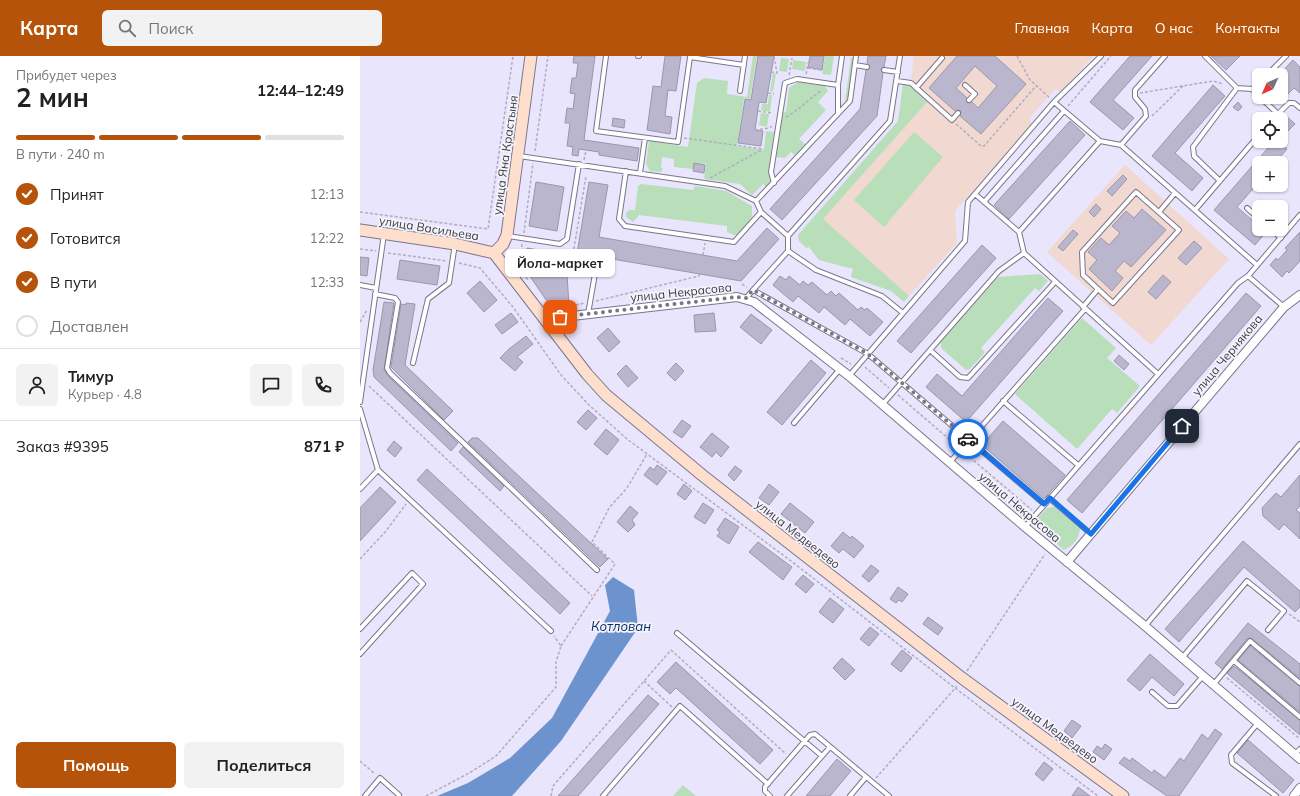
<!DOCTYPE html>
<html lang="ru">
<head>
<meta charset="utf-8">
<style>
  :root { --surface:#fff; --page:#f2f2f2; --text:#202124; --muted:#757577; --line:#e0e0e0; --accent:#b45309 }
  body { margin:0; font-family:Mulish,sans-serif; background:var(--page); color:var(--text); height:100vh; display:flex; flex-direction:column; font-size:15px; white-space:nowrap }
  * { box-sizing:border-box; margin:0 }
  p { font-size:13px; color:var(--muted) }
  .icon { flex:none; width:22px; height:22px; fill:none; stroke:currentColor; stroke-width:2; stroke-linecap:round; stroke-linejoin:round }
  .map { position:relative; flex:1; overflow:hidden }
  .drawer { display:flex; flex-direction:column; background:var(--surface); width:360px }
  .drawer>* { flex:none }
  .needle { width:26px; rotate:225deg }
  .tools { position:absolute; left:892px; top:12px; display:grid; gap:8px }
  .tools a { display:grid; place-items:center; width:36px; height:36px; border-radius:6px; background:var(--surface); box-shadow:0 1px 3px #0004; font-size:20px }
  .pin { position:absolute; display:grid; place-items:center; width:34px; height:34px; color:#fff; margin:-17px; border-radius:8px; box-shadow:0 2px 6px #0006 }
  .courier { position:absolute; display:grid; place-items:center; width:40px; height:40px; margin:-20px; border:3px solid #1a73e8; border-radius:50%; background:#fff; color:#222; box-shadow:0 1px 5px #0007 }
  .bubble { position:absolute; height:28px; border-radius:6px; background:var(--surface); box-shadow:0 1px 3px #0004; font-size:13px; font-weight:700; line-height:28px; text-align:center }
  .headline em { font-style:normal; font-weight:700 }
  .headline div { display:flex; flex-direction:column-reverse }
  .headline { display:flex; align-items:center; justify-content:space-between; height:68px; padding:0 16px }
  h1 { font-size:26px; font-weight:700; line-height:30px }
  .bar { display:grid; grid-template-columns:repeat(4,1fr); gap:6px 4px; align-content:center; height:48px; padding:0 16px }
  .bar i { height:5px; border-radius:3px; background:var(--line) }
  .bar .on { background:var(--accent) }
  .bar p { grid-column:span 4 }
  .line { display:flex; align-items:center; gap:10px; padding:0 16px; border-top:1px solid var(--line) }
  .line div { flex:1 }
  .round { display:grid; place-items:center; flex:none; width:42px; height:42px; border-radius:6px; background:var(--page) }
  ol { padding:0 16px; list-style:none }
  li { display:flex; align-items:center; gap:12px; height:44px }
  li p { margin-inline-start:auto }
  li .icon { padding:4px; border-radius:50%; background:var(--accent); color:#fff; stroke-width:4 }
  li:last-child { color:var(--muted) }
  li i { width:22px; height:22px; border:2px solid var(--line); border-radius:50% }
  .cta { display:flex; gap:8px; margin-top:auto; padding:8px 16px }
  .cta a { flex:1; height:46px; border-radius:6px; background:var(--accent); color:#fff; font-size:16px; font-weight:700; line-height:46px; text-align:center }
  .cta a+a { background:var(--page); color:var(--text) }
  header { display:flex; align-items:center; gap:24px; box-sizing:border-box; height:56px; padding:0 20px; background:var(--accent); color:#fff }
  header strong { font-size:19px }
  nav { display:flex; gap:22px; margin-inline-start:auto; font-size:14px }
  .search { width:280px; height:36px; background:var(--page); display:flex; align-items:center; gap:10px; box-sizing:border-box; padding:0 14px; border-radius:6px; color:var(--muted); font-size:15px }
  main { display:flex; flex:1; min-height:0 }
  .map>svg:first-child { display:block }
</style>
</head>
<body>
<header>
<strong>Карта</strong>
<div class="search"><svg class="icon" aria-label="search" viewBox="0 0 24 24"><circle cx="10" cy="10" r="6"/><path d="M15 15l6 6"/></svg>Поиск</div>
<nav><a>Главная</a><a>Карта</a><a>О нас</a><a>Контакты</a></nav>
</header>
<main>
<section class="drawer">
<div class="headline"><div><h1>2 мин</h1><p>Прибудет через</p></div><em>12:44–12:49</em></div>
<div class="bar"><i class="on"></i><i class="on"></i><i class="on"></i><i></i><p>В пути · 240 m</p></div>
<ol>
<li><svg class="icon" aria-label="check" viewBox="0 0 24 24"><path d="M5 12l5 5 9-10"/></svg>Принят<p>12:13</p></li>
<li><svg class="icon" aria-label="check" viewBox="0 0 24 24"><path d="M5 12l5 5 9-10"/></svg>Готовится<p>12:22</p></li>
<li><svg class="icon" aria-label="check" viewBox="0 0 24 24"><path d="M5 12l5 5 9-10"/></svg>В пути<p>12:33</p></li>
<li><i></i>Доставлен</li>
</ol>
<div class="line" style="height:72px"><a class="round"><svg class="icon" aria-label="person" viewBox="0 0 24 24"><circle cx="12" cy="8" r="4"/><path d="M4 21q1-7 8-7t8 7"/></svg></a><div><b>Тимур</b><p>Курьер · 4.8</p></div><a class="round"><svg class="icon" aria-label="chat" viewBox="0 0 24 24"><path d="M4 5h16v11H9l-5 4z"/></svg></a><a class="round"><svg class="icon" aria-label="phone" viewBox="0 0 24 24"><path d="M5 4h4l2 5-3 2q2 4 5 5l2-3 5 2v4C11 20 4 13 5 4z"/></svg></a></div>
<div class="line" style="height:52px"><div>Заказ #9395</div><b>871 ₽</b></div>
<div class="cta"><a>Помощь</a><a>Поделиться</a></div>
</section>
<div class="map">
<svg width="940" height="740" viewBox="0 0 940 740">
  <rect width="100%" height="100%" fill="#e8e5fc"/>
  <path fill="#f1d8d0" d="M554,0H733L701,36L695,33L688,41L669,63L672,68L595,155L597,187L549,240L462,163L545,71Z
    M765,109L869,203L791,289L687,196Z"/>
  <path fill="#b8dfb9" d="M393,0H397L390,43L384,42L377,90L404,94L406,75L414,76L408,116L411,126L406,131L403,128L392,139L380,128L344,123L346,108L334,107L333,113L314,111V103L302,101L301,112H303L301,116L290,115L286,108L289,85L328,91L337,27L344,22L368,25L367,38L387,41Z
    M465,0H474L471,19L462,18Z
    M421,2L429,3L427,16L419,15Z
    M491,2H494L488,45H485Z
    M433,4L446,6L445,15L432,13Z
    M413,17L416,18L413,36L410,35Z
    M438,26L465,30L468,35L458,46L466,54L439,83L445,88L435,99L431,96L425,102L416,101L423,57L426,56L429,32Z
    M543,28H550L568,45L463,163L549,240L544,246L531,235L491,221L493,213L459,204L449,191L446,192L439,185L438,179L538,65Z
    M409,39H412L410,56L401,54L402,48H408Z
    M401,57L409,58L407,71L399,69Z
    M554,76L583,101L524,171L494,144Z
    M281,128L333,134L335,130L366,135L392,150V161L378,179H374L367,176V170L279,159L273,166L266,161V157L269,154H275L278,130Z
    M680,218L688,225L679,235L675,232L621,292L625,296L610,313L606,314L581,292V286L638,221Z
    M722,262L756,292L747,302L780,330L757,357L752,353L717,393L655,338Z
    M694,451L720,473C718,484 714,489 704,494L677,471L678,462L687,452Z
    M323,729L336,740H313Z"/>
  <path fill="#6c93ce" d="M253,521L274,534L278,572L201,685L152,740H77L108,727L150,702L192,662L250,555L245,529Z"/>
  <path fill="#b9b6cd" stroke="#9a97ac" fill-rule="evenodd" d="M214,0H235L224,84L279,92L277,105L239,99V96L219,93L218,100L212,99L213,91L207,90L210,67H205L207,52L213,53L215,38L210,37L212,22H216L218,7H213Z
    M305,0H321L316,35L308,34L305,60L312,61L310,78L287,74L293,30L301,31Z
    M398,0H414L406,47L399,46L395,74L403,75L401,90L378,87L385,43L391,44Z
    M450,0H464L462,14L448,11Z
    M508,0H526L524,11L521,13L523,17L517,60L422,164L410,153L500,53L506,14L510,11L507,7Z
    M597,0H635L666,28L621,78L600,60L601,55H595L569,32ZM615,10L637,30L618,52L612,46L607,47V42L596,32Z
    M770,0H792L753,44L774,62L763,74L730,46Z
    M851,0H880L866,14Z
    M933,4L940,11V37L934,32L921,45V17Z
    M853,29L865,40L815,97L843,122L832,135L792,100Z
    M878,46L882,51L878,55L873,51Z
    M925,59L935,68L928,75L921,68V63Z
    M253,62L265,64L264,72L252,70Z
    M710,65L725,79L649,163L634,149Z
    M914,85H918L927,93L915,107H899V126L877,151L899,170V173L906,176L895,189L854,154Z
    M334,107L345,109L344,117L333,115Z
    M763,119L767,123L752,140L747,135Z
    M176,126L204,131L197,175L169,170Z
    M229,126L248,129L239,181L377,205L407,172L419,183L381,225L217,197Z
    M736,148L741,153L734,161L729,156Z
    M782,153L806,174L771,211L764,205L755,215L763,222L752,235L729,213L737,204L728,196L741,182L749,189L760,177L752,170L766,155L774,162Z
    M713,174L718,178L703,195L698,191Z
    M940,176V205L929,217L927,215L922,221L910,209L916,202L918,204L927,194L925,192Z
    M834,185L842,192L826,209L818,202Z
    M622,189L636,202L551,297L537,285Z
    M167,192L190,196L189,204L200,218H207L209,250L191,251L165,213Z
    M0,201L9,202L7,220L0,219Z
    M40,204L80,210L77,229L37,223Z
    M803,219L811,226L796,243L788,236Z
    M420,220L426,224L429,220L440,229L443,225L448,229L452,226L467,239L471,235L476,240L479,237L498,254L501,251L505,254L507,252L523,266L510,280L490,263L485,269L464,251L459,257L438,240L433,246L413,229Z
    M120,225L137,244L124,256L107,237Z
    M886,237L901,250L722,457L707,444Z
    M688,242L703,255L606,366L566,331L577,318L602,340Z
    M24,246L34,247L24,314L28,320L98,387L91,395L14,321L13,314Z
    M46,247L55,248L45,309L93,355L84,364L31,311L41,248L46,249Z
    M151,257L158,266L142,278L135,269Z
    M354,257L356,275L335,276L334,259Z
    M391,258L412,274L401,288L380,271Z
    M248,272L260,286L249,296L237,282Z
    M166,280L173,288L157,301L163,306L155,315L140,302L149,293Z
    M759,299L769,308L764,314L754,305Z
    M451,304L466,317L422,369L407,356Z
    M316,307L324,315L315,325L307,317Z
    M266,309L278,322L268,331L257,318Z
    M228,354L237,362L226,374L217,366Z
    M322,364L331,370L322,382L313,376Z
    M643,365L705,419L684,443L622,389Z
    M246,373L259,384L247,399L234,388Z
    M352,377L369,391L361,401L356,396L352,401L340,391Z
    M112,382H118L248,503L240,511L108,386Z
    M34,385L42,392L35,401L27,394Z
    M103,391L144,430L140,435L99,396Z
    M297,409L307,416L297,429L284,419L290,411L294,414Z
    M375,410L382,415L374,425L368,419Z
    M67,413L210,547L200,558L57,424Z
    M940,419V450L936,454L940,457V483L924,468L919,474L903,460L902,452L916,437L921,441Z
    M324,428L332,435L325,444L317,438Z
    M409,428L419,436L409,449L399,442Z
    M20,431L36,446L0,485V452Z
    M343,447L354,454L345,468L334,461Z
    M430,447L454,466L445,477L421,458Z
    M270,450L278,457L272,464L275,469L268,476L257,466Z
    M365,462L379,471L369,488L357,480L360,476L357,474Z
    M483,476L490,482L492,480L504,490L494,502L483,493L479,497L471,490Z
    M883,485L940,535V551L935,556L884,511L819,586L805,573Z
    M398,486L432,511L423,524L389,496Z
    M511,509L519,515L509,526L502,520Z
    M443,519L454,528L446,537L435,528Z
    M538,531L548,538L542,546L539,544L536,547L530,543Z
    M470,542L484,553L473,567L459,556Z
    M568,561L583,572L578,579L563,568Z
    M888,567L940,608V622L891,582L887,583L862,613L855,607Z
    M510,571L519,578L509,590L500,583Z
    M890,590L940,630V656L878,604Z
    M542,594L552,602L541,616L531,608Z
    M790,598L824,628L814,640L792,621L780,635L767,624Z
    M482,602L495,614L485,624L473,612Z
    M316,606L413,694L400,708L316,632L310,638L297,626Z
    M874,610L940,664V679L869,619L867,617Z
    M288,639L299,648L218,740H198Z
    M712,664L721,670L712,682L704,675Z
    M855,673L862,678L819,740H807L759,707L764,701L770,705L772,702L792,717L794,714L805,722L820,702L824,705L842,678L848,683Z
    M888,684L934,724L923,737L877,697Z
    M745,688L752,693L744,704L733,696L737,690L742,693Z
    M477,703L491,715L470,740H446Z
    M684,706L693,713L683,725L675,718Z
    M718,731L730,740H712Z"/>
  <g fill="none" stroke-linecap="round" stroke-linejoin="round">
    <defs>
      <path id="lane" d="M246,0L236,75L318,86L330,1L384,9
        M278,0H279
        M845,0L877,32L892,33L899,27
        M495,9L507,11
        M524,14L538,16
        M907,19L926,0
        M537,25L551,27L592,64L598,57
        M605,29L615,38L609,44
        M556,32L582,2
        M892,33L899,40
        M380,35L385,0
        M900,41L917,57
        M694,46L741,0
        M478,57V29L482,0
        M913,63L929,47H934L940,52
        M761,89L786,60L785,53L775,41V34L805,0
        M159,100L365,130L396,145L401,156L428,180
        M266,115L259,163L265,170L374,186L401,156
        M280,117L285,82
        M860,125L834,100L833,91L877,32
        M414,127L411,116L425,27L437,23L478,29
        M776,136L819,174L753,247L723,219L722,196Z
        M615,138L659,176L664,197L798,318
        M396,145L490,45L496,0
        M624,146L704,55
        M887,152L899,163
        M835,154L899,79
        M799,156L815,137
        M911,173L921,182
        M659,176L740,85
        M148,180L200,188L207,183L219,108
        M428,195L456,214L522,240L543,257
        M888,220L924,251
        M0,229L16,232
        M393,234L508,298L684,448
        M15,238L35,242L38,246L27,312L30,317L237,514
        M386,242L428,195V180L530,65L540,0
        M723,251L738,233
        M228,258L236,212
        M570,294L600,321L608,322L695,226
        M53,307L68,243L89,227L95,188
        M489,320L605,185L608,146L694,46L740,85L761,89L897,209
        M643,345L718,409
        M0,346L24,178
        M522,349L639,215L664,197
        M0,353L18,414L0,433
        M434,367L480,313
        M590,406L725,253
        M18,414L191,575
        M689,442L731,478
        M665,471L878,227L888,220L940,159
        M785,570L940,388
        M0,573L52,517L63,528L0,598
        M317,577L462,700
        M822,602L887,525L924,555L908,574
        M874,605L940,661
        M853,629L890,585L940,627
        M792,636L808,650H817L843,620
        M898,667L871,699L872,707L916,740
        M935,698L940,693
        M5,740L20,722L39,739
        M243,740L320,650L408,728
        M410,740L405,735V731L450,679L455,678L529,740
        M427,740L470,691
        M490,740L506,721"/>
      <path id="street" d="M186,263L377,241L394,246L489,320L665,471L785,570L940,703
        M707,506L924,251L940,239
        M934,740L940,732"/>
      <path id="secondary" d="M0,174L95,188L134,197
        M134,197L227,318L246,339L342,419L602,622L763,740
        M134,197L143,188L147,179L171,0"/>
    </defs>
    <use href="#lane" stroke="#7a778c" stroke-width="6"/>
    <use href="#street" stroke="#7a778c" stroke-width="10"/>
    <use href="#secondary" stroke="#7a778c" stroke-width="13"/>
    <path stroke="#afadbf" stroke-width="1.5" stroke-dasharray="3 2" stroke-linecap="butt" d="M657,0L670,24L690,42
      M448,12L461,14
      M411,16L417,17L414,0
      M446,18L449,4
      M429,19L432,2
      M408,37L414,38
      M780,37L853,25L863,28
      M708,50L751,0
      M398,55L412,57
      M792,60L823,30
      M426,61C439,54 449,43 462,34
      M596,68L621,90H624L676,30
      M395,74L409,72L412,70
      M324,82L403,93
      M175,95L188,0
      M224,104L226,94
      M350,122L403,93
      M0,156L128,173L153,0
      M164,177L173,107
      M162,188L160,212L168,224
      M0,193L16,195
      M28,197L87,205
      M213,198L226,120
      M343,199L345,187
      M99,207L120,212L153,251L201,319L229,349L267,383L431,505L595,632L738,740
      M382,228L387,231
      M236,245L339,220V218
      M201,252L225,247
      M0,266L7,254
      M481,302L491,308
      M505,311L529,332
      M9,330L232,540
      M538,339L597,390
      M606,398L672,454
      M0,503L26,475L46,448
      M929,558L940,566
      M201,590L255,508L232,486L249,452L267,432L287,398
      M607,615L685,498
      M867,622L940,683
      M284,625L312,651
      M0,705L15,718
      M516,722L597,630
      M66,740L111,716L136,700L196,631V606L201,590L194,580
      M191,740L193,730L311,594L426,698"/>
    <use href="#lane" stroke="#fff" stroke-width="4"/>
    <use href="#street" stroke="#fff" stroke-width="8"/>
    <use href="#secondary" stroke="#fedfce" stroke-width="11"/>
  </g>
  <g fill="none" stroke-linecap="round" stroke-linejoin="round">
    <path stroke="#797785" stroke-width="4" stroke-dasharray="0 7.2" d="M200,261L377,241L386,242L393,234L508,298L608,383"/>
    <path stroke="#1a73e8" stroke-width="5" d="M608,383L684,448L690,442L731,478L822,370"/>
  </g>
  <g text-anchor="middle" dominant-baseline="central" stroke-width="3.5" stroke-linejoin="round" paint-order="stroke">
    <g font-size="12" fill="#3d3c45" stroke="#f5f4fd">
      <text transform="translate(145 99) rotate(-82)">улица Яна Крастыня</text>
      <text transform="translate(69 172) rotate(9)">улица Васильева</text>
      <text transform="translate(321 236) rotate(-6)">улица Некрасова</text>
      <text transform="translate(867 299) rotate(-50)">улица Чернякова</text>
      <text transform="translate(660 451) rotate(40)">улица Некрасова</text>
      <text transform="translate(438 478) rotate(38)">улица Медведево</text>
      <text transform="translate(695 674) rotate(36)">улица Медведево</text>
    </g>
    <g font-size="13" font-style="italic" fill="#092f64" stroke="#f5f4fd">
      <text x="261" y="570">Котлован</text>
    </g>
  </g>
</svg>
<div class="tools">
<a><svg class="needle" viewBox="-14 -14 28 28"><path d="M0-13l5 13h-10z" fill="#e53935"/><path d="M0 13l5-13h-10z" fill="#757577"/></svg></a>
<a><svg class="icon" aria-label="locate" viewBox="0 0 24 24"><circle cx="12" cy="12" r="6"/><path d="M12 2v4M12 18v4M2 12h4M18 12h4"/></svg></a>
<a>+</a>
<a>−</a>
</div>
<div class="pin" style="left:200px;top:261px;background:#ea580c"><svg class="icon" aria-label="bag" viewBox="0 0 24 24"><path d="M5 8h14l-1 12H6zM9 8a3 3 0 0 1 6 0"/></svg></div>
<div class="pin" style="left:822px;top:370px;background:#1f2937"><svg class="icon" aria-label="home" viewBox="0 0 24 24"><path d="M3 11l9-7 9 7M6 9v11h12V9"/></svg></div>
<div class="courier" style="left:608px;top:383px"><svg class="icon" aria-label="car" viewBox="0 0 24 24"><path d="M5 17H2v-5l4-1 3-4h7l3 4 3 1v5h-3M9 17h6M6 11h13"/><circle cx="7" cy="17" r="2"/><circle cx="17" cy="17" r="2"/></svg></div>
<div class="bubble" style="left:145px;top:193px;width:110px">Йола-маркет</div>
</div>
</main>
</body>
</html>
